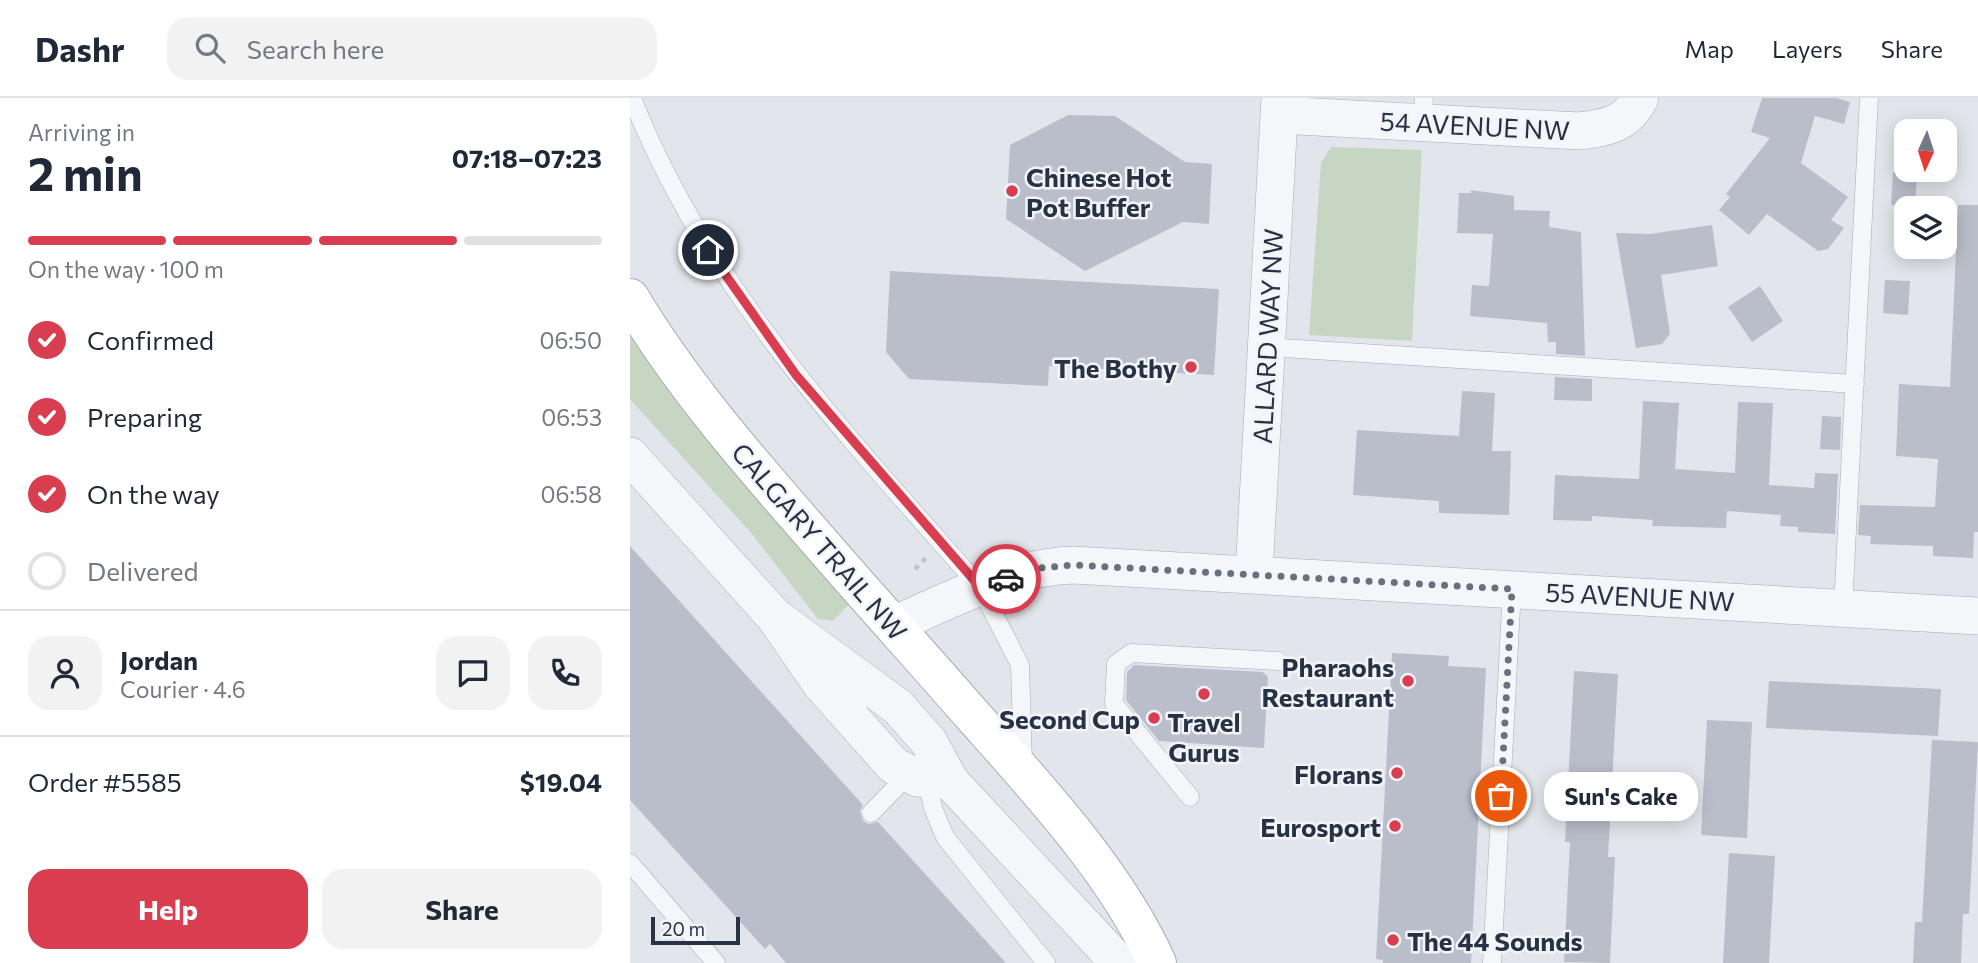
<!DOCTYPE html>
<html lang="en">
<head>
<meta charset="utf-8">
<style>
  :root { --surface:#fff; --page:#f2f2f3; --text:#1f2937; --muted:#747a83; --line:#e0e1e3; --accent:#d93e50 }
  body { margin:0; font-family:Commissioner,sans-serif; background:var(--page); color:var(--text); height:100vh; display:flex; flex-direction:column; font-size:26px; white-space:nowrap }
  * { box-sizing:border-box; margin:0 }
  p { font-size:23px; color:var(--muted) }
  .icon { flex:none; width:38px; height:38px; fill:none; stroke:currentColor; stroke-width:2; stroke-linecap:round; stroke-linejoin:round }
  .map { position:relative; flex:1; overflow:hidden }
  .side { display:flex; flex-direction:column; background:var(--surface); width:630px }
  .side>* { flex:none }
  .needle { width:46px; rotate:183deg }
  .fabs { position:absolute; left:1264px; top:21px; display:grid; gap:14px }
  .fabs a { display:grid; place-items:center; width:63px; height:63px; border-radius:14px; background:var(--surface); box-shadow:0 4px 18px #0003; font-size:35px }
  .scale { position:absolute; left:21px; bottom:18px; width:89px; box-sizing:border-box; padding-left:7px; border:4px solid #283245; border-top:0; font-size:19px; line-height:24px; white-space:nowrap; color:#283245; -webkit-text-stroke:5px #f2f4f8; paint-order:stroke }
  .pin { position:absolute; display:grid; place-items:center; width:60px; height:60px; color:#fff; margin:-30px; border:4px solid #fff; border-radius:50%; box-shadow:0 2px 7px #0007 }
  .courier { position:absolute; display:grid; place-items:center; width:70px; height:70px; margin:-35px; border:5px solid #d93e50; border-radius:50%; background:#fff; color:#222; box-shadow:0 2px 9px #0007 }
  .bubble { position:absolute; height:49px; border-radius:21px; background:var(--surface); box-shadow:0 4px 18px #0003; font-size:23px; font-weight:700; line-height:49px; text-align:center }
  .head em { font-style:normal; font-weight:700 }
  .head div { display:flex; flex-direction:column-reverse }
  .head { display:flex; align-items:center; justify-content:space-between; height:119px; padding:0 28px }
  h1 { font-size:46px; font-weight:700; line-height:52px }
  .bar { display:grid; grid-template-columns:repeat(4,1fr); gap:10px 7px; align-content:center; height:84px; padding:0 28px }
  .bar i { height:9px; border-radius:5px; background:var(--line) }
  .bar .on { background:var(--accent) }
  .bar p { grid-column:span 4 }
  .line { display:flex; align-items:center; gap:18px; padding:0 28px; border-top:2px solid var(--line) }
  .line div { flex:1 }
  .round { display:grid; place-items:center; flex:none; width:74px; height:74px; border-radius:21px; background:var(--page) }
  ol { padding:0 28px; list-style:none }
  li { display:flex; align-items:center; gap:21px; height:77px }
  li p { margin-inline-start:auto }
  li .icon { padding:7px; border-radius:50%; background:var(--accent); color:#fff; stroke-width:4 }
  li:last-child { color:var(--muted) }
  li i { width:38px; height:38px; border:4px solid var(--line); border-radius:50% }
  .primary-button { display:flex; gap:14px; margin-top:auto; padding:14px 28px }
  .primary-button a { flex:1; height:80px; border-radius:21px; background:var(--accent); color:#fff; font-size:28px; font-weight:700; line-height:80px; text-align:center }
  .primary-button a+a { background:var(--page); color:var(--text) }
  header { display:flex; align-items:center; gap:42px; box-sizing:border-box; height:98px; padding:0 35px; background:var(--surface); border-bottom:2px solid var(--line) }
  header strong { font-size:33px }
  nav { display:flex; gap:38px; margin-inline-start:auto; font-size:24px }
  .search { width:490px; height:63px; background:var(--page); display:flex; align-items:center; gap:18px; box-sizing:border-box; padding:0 24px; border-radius:21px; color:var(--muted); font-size:26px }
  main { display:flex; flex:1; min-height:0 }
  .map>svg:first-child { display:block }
</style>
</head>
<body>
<header>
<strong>Dashr</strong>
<div class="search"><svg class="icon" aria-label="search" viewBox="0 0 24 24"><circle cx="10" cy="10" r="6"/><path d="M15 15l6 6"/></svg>Search here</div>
<nav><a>Map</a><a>Layers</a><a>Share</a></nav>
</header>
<main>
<section class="side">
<div class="head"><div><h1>2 min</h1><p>Arriving in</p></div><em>07:18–07:23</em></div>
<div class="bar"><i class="on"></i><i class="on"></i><i class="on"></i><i></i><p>On the way · 100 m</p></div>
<ol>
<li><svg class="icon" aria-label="check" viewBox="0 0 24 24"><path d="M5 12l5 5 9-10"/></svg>Confirmed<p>06:50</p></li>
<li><svg class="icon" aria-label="check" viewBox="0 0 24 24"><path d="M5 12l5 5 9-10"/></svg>Preparing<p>06:53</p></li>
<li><svg class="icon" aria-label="check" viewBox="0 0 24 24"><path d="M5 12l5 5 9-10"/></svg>On the way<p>06:58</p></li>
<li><i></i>Delivered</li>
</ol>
<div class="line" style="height:126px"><a class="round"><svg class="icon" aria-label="person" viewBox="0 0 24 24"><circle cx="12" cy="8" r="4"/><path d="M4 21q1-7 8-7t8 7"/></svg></a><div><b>Jordan</b><p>Courier · 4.6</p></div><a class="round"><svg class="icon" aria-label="chat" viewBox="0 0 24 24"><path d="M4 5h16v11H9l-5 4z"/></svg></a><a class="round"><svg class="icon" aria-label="phone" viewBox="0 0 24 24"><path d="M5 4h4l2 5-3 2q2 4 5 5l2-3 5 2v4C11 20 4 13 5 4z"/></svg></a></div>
<div class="line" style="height:91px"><div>Order #5585</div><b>$19.04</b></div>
<div class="primary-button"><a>Help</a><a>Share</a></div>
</section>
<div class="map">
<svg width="1348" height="865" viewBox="0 0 1348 865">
  <rect width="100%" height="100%" fill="#e2e5eb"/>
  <path fill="#c7d6c2" d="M701,49L792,52L782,243L679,237L691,65Z
    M0,216L224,501L203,523L188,521L122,436L0,301Z"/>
  <path fill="#b9beca" d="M1132,0H1206L1220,4L1214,26L1185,18L1171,65L1218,99L1201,122L1214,130L1198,151L1188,153L1137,116L1119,137L1089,112L1100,99L1096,96L1140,40L1121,34Z
    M438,17L485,18L555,64L582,66L579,126L553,124L455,173L376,121L380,47Z
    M1263,74L1287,75L1285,109L1261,107Z
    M841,92L884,98V112L920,113L919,129L951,134L955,258L926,256V244H918L917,225L840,218L842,187L859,188L863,136L827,135L829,95H841Z
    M1328,107H1348V434H1344L1343,460L1303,458V448L1240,446L1241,438L1228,437L1230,407L1305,409L1308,361L1266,358L1269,286L1320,289Z
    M1082,127L1088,168L1031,177L1040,236L1032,246L1006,250L986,135L1020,136Z
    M260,173L589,191L584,277L419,268L418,288L279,281L256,254Z
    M1255,182L1280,183L1278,217L1253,215Z
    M1130,188L1153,223L1122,244L1098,209Z
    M925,279L962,281V303L924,302Z
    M832,293L865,295L862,353H881L879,417L809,415V403L723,397L727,332L829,338Z
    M1013,303L1049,305L1045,371L1105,375L1108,304L1143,305L1139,387L1184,390L1185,375L1208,376L1205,436L1168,434V429L1150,428L1151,417L1097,413L1096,430L1022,428L1023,422L962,418V423L923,422L925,377L1009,381Z
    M1192,318L1211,319L1210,352L1190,351Z
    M0,448L233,707L230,713L233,723L239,726L248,724L376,865H156L140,846L135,851L0,702Z
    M762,555L819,558L818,568L856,570L841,865H753V862L746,861Z
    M504,567L633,574L638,579L634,650L529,643L496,602L497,574Z
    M944,573L988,576L978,759H985L980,865L934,864L940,744H935Z
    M1139,583L1311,591L1308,638L1136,630Z
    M1077,622L1122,624L1117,740L1071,737Z
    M1302,642L1348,644L1339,816H1333L1331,865H1283L1285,824H1292Z
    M1099,755L1145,758L1139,865H1093Z"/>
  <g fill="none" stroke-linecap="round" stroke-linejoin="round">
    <defs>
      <path id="lane" d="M2,0C77,190 217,338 350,489L390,567L393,666
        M792,25L794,0
        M636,249L1225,286
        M1213,510L1239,0
        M297,682L303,710L315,739L416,865
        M560,699L484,606L486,566L501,555L648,563
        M241,715L279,676
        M0,765L86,865
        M862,865L882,491"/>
      <path id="street" d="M649,17L949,33C977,30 997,26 1010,0
        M0,358L144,518L191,586L263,667L287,680L320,683
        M624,475L650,0
        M144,518L268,609L299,644L320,683L489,865
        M263,527C319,503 380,469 443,467L1348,518"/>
      <path id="secondary" d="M0,200C49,282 111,354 174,426C230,491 288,555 345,620C409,692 487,776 527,865"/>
    </defs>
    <use href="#lane" stroke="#a6acb6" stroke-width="19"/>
    <use href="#street" stroke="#a6acb6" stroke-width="38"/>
    <use href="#secondary" stroke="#a6acb6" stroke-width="40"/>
    <path stroke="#c0c3ca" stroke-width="4.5" stroke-dasharray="5 5" stroke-linecap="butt" d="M285,471L296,460"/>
    <use href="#lane" stroke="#f5f6f9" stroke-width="18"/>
    <use href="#street" stroke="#f5f6f9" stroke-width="37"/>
    <use href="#secondary" stroke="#fff" stroke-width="38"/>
  </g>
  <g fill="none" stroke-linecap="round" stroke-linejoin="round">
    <path stroke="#69717f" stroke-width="7" stroke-dasharray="0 12.6" d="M376,481L410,470L443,467L882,491L871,698"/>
    <path stroke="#d93e50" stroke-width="9" d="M78,152L166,277L350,489L376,481"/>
  </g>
  <g fill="#d93e50" stroke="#f2f4f8" stroke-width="2.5">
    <circle cx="382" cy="93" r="7"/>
    <circle cx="561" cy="269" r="7"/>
    <circle cx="778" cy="583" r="7"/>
    <circle cx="574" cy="596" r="7"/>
    <circle cx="524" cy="620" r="7"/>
    <circle cx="767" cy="675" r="7"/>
    <circle cx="765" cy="728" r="7"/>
    <circle cx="763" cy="842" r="7"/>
  </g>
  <g text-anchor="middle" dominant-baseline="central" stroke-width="5" stroke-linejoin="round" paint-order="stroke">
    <g font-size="26" fill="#283245" stroke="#f2f4f8">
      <text transform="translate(845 27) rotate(3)">54 AVENUE NW</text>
      <text transform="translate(637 238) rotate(-87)">ALLARD WAY NW</text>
      <text transform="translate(190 443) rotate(49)">CALGARY TRAIL NW</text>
      <text transform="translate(1010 498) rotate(3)">55 AVENUE NW</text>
    </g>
    <g font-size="26" font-weight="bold" fill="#283245" stroke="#f2f4f8" text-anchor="end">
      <text x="396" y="78" text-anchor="start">Chinese Hot<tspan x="396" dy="30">Pot Buffer</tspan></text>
      <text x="547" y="269">The Bothy</text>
      <text x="764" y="568">Pharaohs<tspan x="764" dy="30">Restaurant</tspan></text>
      <text x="510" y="620">Second Cup</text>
      <text x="574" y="623" text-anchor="middle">Travel<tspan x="574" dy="30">Gurus</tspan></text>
      <text x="753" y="675">Florans</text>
      <text x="751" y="728">Eurosport</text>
      <text x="777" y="842" text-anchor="start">The 44 Sounds</text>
    </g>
  </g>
</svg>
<div class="fabs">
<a><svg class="needle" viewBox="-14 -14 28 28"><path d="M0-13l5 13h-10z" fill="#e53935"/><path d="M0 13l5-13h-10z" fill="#747a83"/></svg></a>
<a><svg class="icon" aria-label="layers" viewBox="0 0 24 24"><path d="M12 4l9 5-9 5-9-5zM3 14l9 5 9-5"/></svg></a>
</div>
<div class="scale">20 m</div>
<div class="pin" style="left:871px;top:698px;background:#ea580c"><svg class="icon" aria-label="bag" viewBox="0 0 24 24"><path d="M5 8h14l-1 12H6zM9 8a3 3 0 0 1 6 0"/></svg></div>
<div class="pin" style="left:78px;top:152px;background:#1f2937"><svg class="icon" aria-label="home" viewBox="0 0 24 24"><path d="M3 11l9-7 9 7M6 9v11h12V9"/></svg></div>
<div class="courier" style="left:376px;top:481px"><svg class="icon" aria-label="car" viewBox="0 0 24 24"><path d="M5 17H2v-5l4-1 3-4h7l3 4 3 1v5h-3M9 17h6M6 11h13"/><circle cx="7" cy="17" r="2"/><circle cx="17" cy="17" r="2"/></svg></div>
<div class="bubble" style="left:914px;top:674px;width:154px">Sun's Cake</div>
</div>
</main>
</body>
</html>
